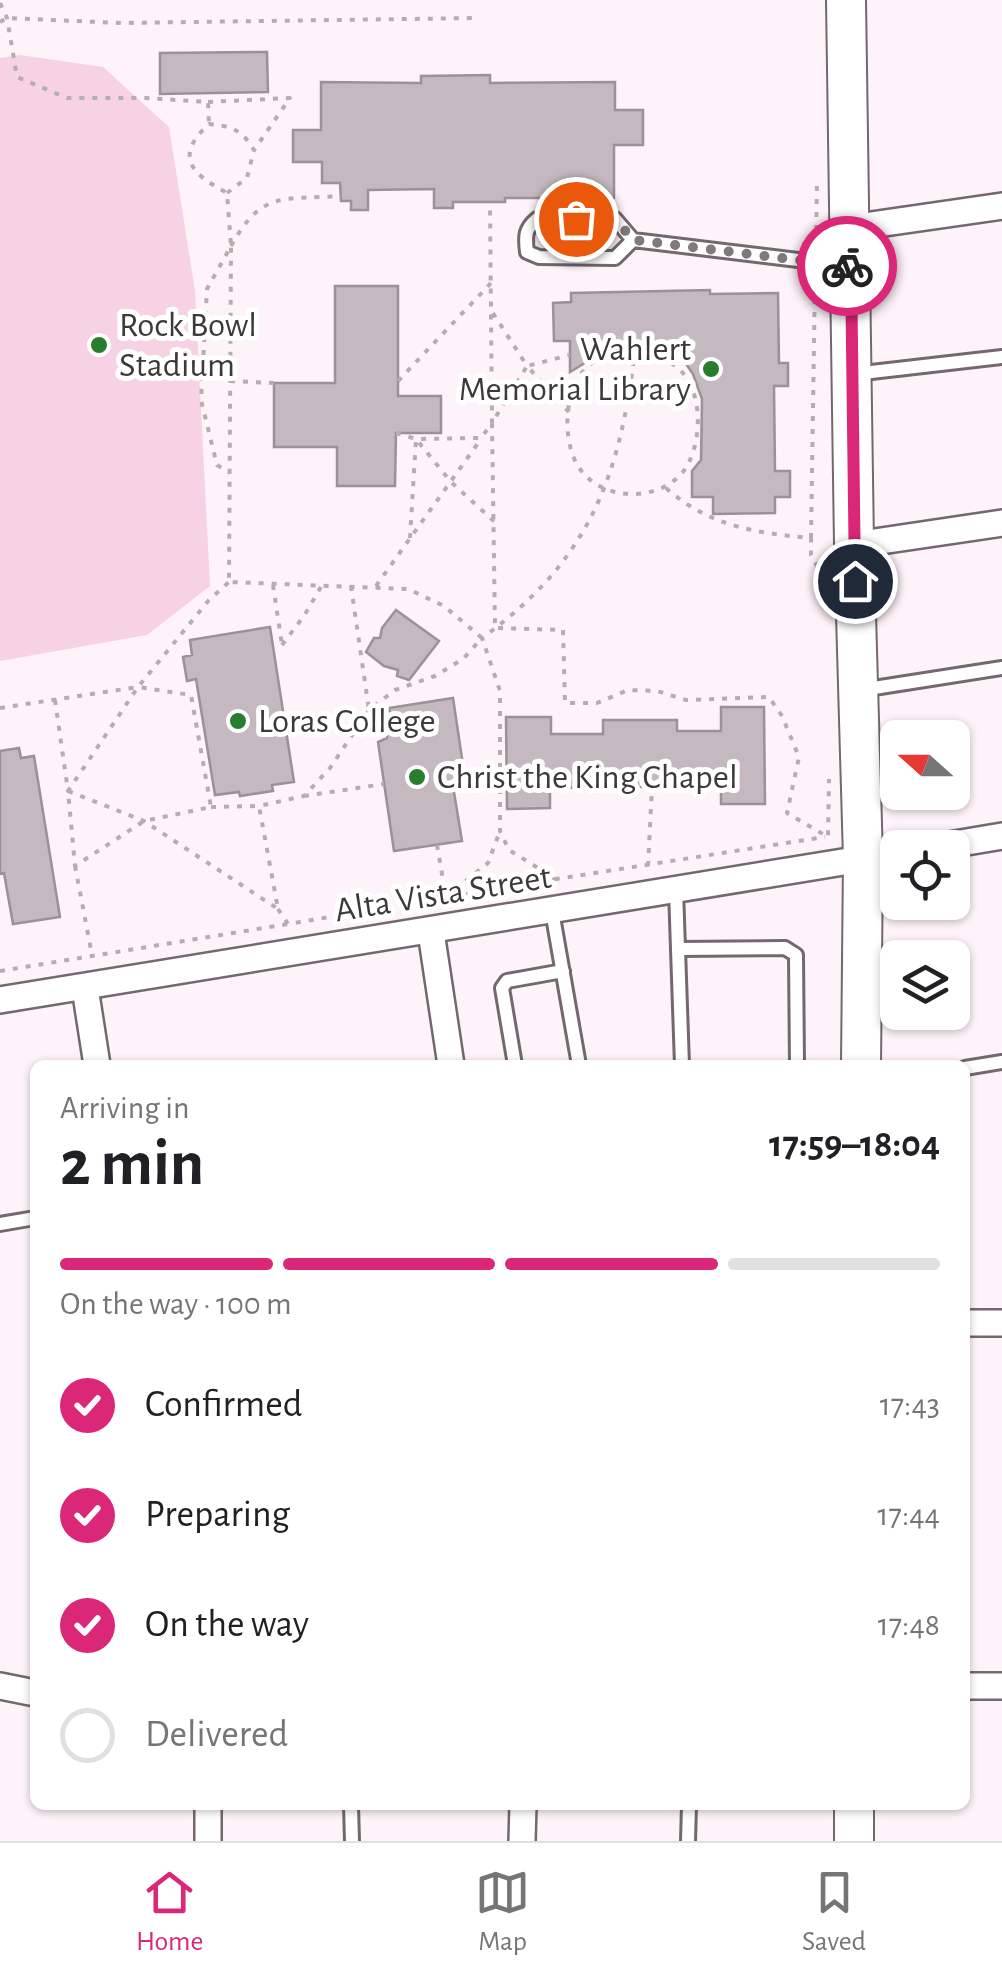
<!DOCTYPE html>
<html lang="en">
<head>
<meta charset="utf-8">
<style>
  :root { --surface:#fff; --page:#f2f2f2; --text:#202124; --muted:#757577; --line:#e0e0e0; --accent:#db2777 }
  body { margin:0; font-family:"Alegreya Sans",sans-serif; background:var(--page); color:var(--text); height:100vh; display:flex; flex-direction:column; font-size:38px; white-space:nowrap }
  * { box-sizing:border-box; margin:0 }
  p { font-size:32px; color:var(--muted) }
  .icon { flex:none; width:55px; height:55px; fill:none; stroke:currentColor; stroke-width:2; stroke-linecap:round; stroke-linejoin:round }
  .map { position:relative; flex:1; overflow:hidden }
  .sheet { position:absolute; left:30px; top:1060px; width:940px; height:750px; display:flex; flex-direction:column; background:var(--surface); border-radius:15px; box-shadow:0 2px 8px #0004 }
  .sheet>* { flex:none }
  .needle { width:65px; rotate:291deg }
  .buttons { position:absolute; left:880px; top:720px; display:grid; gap:20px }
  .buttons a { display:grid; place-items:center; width:90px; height:90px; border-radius:15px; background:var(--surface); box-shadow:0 2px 8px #0004; font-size:50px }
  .pin { position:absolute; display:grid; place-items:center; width:85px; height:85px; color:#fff; margin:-42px; border:5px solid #fff; border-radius:50%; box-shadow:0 2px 10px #0007 }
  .courier { position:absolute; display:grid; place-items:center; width:100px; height:100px; margin:-50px; border:8px solid #db2777; border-radius:50%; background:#fff; color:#222; box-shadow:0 2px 12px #0007 }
  .overview em { font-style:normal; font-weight:700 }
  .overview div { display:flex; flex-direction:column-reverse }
  .overview { display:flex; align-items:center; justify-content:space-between; height:170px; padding:0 30px }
  h1 { font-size:65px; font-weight:700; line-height:75px }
  .bar { display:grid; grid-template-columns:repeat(4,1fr); gap:15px 10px; align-content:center; height:120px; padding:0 30px }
  .bar i { height:12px; border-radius:8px; background:var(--line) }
  .bar .on { background:var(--accent) }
  .bar p { grid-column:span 4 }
  ol { padding:0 30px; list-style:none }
  li { display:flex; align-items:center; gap:30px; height:110px }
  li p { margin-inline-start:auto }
  li .icon { padding:10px; border-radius:50%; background:var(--accent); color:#fff; stroke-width:4 }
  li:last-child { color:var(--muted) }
  li i { width:55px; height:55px; border:5px solid var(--line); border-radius:50% }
  .dock { display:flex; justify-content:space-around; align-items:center; height:140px; border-top:2px solid var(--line); background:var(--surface); font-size:28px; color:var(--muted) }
  .dock a { display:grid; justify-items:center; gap:5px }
  .dock .on { color:var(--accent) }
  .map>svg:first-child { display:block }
</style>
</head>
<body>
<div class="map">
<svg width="1002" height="1841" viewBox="0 0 1002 1841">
  <rect width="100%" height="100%" fill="#fef3f8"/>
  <path fill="#f7d1e4" d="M20,55L103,67L169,127L195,291L210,586L147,635L0,661V58Z"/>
  <path fill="#c4b9be" stroke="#9b9196" stroke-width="2.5" d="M267,52L268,92L160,94V53Z
    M490,75V83L615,82V110H643V145H614V198H505V202H453V208H434V189L368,190V210H351V201H341L340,183H322V162H293V130H321V82L421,83V76Z
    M335,286H398V396H441V433H396L395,486H337V447H274V383H335Z
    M710,290V294L778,293L779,363H788V386H774L775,471H790V497H775V513L713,514V497H692V471L701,460L702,399L693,374L684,361L657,348L632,344L611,347L570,372V341H554L553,303L571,302V293Z
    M396,610L439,641L409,680L397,676L398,670L384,666L366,652L374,638H380L382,628Z
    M270,627L294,782L272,785L273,791L240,796L239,792L215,795L196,679L187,681L183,657L192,655L190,640Z
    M453,698L465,778L452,780L462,841L394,851L378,742L387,738L385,728L392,727L389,708Z
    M721,707H764L765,804H721V786L550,788V808L507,809L506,717H551V734H603V720H677V731H721Z
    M19,748L21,758L34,756L60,917L13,924L4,873L0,874V751Z"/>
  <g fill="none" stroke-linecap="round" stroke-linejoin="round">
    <defs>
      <path id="lane" d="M633,240L615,219H537C525,229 525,236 527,252L539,257L615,258L633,240L848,266
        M854,374L1002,357
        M861,690L1002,668
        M676,890L678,949
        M552,911L579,1065
        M515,1065L502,988L507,981L563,971
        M682,1065L678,949L785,948L796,955L797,1065
        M965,1068L1002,1062
        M0,1224L35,1218
        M351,1805L352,1841
        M688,1841L689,1805"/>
      <path id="street" d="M850,228L1002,206
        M854,545L1002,523
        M931,848L1002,836
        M431,932L451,1065
        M85,988L97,1065
        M0,1000L898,853
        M965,1323H1002
        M0,1686L35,1693
        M965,1686H1002
        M208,1805V1841
        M522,1841L523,1805"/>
      <path id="secondary" d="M846,0L854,545L863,859L861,1065
        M854,1841V1805"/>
    </defs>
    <use href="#lane" stroke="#72686d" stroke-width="18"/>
    <use href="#street" stroke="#72686d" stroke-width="30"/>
    <use href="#secondary" stroke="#72686d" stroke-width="42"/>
    <path stroke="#b6adb1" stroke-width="4" stroke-dasharray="5 8" stroke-linecap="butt" d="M0,3L7,18L17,77L67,98H145L208,102L209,124
      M0,22L7,18L121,23L478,18
      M208,102L290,98L254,150
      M227,193L247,178L254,150C242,130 232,126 209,124C173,157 192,174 227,193L231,246
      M816,243L817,182
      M231,246C262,190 282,200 341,196
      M493,313L527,366L492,423L495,628L563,630L565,703H597L628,690L657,691L686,700L769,697L782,716L799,757L787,813L828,837L829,779
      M635,348C621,476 589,561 482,638L500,691V831L509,850L556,879L825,837
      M635,348C649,354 665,358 677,367C702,388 702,433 690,460C673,501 606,506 580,469C563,445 563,399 581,374C593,357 616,353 635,348Z
      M203,366L230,369
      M230,381L274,383
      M398,381L491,283
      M569,412L527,366L570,355
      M396,433L416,439L481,438L492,423L490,205
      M666,488C709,526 755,533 811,538V555L823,577
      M410,538L416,439L451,482L496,523
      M811,538L815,277
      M273,585L282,645
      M351,586L369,710
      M376,586L481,439
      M282,645L304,616L322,585
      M55,700L68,791L138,687L191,695L211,807L144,821L75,866L68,791L144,821L278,909L259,806L304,796L330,768L369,710L395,690L435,676L463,659L482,638L444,606L408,589L229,582L231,246L207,289L201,400L217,465L230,473
      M0,708L138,687L209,600L229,582
      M304,796L384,784
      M211,807L259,806
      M437,845L446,897L488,863L500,831
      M75,866L92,955
      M648,866L652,787
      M278,909L288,924L556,879
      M0,971L288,924"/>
    <use href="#lane" stroke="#fff" stroke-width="12"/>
    <use href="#street" stroke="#fff" stroke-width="25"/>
    <use href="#secondary" stroke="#fff" stroke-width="38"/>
  </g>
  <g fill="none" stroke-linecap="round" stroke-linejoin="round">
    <path stroke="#81797c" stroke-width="10" stroke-dasharray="0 18" d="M576,219L615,220L634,240L847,266"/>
    <path stroke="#db2777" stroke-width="12" d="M847,266H851L855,581"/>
  </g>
  <g fill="#287e2c" stroke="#fff" stroke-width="4">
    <circle cx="99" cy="345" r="10"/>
    <circle cx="711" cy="369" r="10"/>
    <circle cx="238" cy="721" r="10"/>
    <circle cx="417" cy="777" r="10"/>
  </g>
  <g text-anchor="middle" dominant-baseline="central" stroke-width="10" stroke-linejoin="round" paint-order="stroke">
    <g font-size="35" fill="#3d383a" stroke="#fff" text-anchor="start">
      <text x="119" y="325">Rock Bowl<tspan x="119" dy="40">Stadium</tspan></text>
      <text x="691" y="349" text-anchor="end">Wahlert<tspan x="691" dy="40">Memorial Library</tspan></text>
      <text x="258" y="721">Loras College</text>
      <text x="437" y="777">Christ the King Chapel</text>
    </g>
    <g font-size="35" fill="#3d383a" stroke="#fff">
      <text transform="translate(443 894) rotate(-9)">Alta Vista Street</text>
    </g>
  </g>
</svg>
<div class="buttons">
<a><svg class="needle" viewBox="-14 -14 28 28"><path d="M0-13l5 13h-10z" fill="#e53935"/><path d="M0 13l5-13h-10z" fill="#757577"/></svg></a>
<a><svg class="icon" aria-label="locate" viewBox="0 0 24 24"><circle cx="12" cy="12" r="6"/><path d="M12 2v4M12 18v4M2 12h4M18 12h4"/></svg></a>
<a><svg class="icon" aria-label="layers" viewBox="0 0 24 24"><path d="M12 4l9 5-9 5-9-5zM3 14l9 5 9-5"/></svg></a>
</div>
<div class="pin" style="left:576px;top:219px;background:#ea580c"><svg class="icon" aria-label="bag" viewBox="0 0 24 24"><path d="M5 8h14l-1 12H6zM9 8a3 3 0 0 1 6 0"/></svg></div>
<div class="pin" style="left:855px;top:581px;background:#1f2937"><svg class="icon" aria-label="home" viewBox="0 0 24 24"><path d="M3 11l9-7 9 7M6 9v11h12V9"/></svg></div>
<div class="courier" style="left:847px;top:266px"><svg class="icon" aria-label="bike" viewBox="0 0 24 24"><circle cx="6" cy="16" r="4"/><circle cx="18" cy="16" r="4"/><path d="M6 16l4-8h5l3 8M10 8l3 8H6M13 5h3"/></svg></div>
<section class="sheet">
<div class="overview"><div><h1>2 min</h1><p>Arriving in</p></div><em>17:59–18:04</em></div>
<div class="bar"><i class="on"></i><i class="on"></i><i class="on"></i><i></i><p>On the way · 100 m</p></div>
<ol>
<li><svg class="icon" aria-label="check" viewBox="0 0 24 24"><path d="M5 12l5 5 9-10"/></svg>Confirmed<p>17:43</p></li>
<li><svg class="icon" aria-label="check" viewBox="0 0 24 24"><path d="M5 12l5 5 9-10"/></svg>Preparing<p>17:44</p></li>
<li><svg class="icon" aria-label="check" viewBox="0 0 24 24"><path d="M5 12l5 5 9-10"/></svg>On the way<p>17:48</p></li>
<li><i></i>Delivered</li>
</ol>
</section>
</div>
<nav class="dock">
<a class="on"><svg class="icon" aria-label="home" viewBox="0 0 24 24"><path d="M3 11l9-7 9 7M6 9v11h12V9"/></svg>Home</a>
<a><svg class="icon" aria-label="map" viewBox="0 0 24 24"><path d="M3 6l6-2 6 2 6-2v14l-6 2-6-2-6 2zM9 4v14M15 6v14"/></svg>Map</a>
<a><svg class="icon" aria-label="saved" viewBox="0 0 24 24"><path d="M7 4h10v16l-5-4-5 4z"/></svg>Saved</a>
</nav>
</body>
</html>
